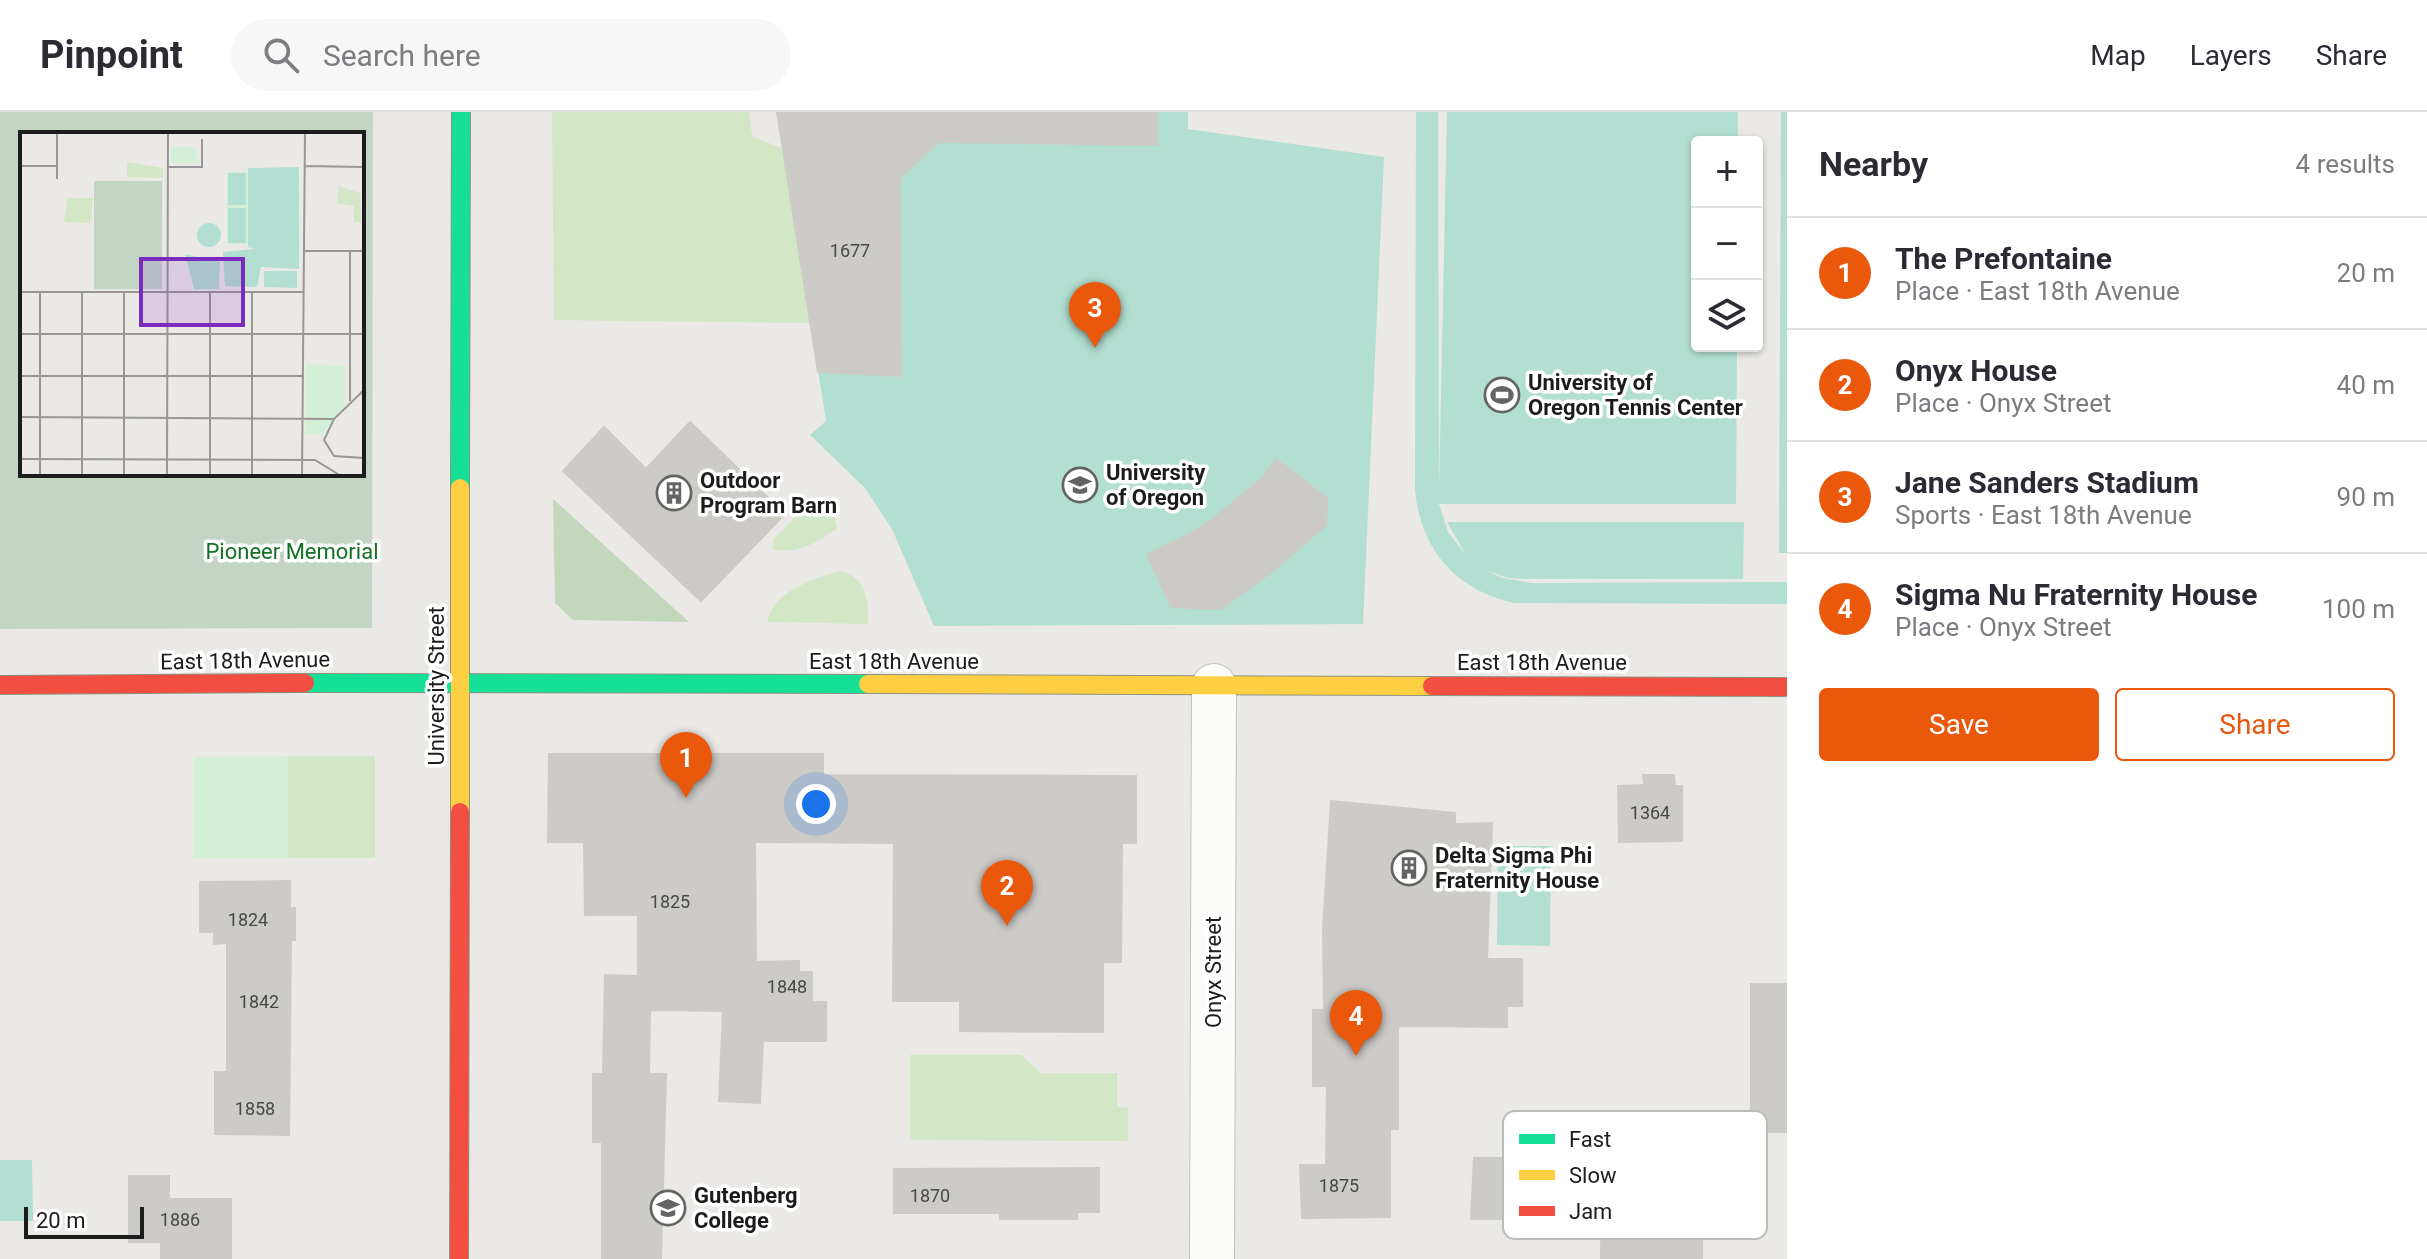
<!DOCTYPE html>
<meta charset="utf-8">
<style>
:root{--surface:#fff;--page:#f7f7f7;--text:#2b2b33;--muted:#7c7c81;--line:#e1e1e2;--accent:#ea580c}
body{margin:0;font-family:Roboto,sans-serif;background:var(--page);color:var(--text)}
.controls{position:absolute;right:24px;top:24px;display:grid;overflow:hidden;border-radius:8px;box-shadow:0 2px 6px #0004}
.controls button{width:72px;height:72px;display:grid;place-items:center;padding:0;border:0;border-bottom:2px solid var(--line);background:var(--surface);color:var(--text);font:40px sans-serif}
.scale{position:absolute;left:24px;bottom:20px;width:120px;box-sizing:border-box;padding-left:8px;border:4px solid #1c1c1c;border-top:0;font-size:22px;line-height:28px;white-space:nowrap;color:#1c1c1c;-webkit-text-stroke:6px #fff;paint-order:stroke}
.you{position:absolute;left:816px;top:692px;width:28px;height:28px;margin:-20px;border:6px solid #fff;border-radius:50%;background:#1a73e8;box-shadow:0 0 0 12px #1a73e833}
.badge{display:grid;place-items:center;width:52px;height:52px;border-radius:50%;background:var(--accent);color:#fff;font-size:26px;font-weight:700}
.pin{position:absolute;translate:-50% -66px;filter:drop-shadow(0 2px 4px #0008)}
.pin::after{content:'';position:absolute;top:42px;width:28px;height:24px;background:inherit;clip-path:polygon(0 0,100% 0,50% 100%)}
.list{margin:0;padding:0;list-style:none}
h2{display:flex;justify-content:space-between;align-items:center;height:104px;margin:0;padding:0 32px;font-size:34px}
h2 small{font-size:26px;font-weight:400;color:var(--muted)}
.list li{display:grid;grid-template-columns:52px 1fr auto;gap:24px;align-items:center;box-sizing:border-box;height:112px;padding:0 32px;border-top:2px solid var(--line)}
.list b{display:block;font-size:30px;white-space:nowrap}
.list p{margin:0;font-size:26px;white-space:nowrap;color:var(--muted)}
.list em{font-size:26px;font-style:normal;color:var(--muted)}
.actions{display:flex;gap:16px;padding:24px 32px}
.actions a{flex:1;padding:18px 0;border:2px solid var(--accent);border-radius:8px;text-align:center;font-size:28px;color:var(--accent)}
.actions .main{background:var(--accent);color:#fff}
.icon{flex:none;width:44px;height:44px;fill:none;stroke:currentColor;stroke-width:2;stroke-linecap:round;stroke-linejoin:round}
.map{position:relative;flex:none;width:1787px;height:1147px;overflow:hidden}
header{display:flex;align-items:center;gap:48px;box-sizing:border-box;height:112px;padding:0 40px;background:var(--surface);border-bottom:2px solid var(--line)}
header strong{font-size:38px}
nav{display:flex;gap:44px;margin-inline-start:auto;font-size:28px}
.search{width:560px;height:72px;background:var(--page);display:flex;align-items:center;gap:20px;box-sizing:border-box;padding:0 28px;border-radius:44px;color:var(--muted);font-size:30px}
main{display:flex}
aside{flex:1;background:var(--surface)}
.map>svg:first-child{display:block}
.grass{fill:#d3e6c5}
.forest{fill:#c3d7bc}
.cemetery{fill:#c4d5c6;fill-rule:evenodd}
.park{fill:#d3f0d7}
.pitch{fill:#b2dfd1}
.building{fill:#cdcbc8;stroke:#cdcbc6;stroke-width:2}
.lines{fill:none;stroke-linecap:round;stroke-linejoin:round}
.street-casing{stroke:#c1c1bf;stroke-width:46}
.fast-casing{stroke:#8f927f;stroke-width:20}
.slow-casing{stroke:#8f927f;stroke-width:20}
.jam-casing{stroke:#8f927f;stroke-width:20}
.street{stroke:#fcfcfb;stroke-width:44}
.fast{stroke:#16e098;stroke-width:18}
.slow{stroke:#ffcf43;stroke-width:18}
.jam{stroke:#f24e42;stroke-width:18}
.labels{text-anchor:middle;stroke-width:7;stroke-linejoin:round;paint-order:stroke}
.number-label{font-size:18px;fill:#484847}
.poi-label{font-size:22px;font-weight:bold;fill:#1c1c1c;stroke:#fff;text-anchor:start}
.park-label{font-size:22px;fill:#137125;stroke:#fff}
.street-label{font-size:22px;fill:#1c1c1c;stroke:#fff}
.inset-road{fill:none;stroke:#989795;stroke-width:2}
.view{fill:#7b2cbf;fill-opacity:0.15;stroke:#7b2cbf;stroke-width:4}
.inset-edge{fill:none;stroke:#1c1c1c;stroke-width:4}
.key{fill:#fff;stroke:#bbb;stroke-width:2}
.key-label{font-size:22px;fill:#1c1c1c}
</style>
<header>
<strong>Pinpoint</strong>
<div class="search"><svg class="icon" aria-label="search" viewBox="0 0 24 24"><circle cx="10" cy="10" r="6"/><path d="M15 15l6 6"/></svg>Search here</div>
<nav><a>Map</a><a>Layers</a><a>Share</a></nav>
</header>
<main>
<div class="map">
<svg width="1787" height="1147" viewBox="0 0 1787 1147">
<rect width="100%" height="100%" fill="#eae9e5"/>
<!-- grass -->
<g class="grass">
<polygon points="552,0 749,0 752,24 783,37 810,211 554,208"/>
<path d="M814 386C829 392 834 401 837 416 817 431 798 442 773 438V428Z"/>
<path d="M841 459C867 467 868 487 868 512L767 510C773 480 813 466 841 459Z"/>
<rect x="288" y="644" width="87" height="102"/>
<polygon points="910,943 1021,943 1041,961 1117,961 1117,995 1128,996 1128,1029 910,1028"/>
</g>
<!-- forest -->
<polygon class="forest" points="553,387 689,510 573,508 555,491"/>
<!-- cemetery -->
<path class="cemetery" d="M0 0H373L372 516 0 517ZM22 22H362V362H22Z"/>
<!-- park -->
<polygon class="park" points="288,644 288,746 194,746 194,645"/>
<!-- pitch -->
<g class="pitch">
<polygon points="777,0 1188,0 1188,17 1384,45 1363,512 934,514 892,417 865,376 810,323 826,309"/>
<path d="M1416 0H1438L1439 378 1447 0H1738V30H1697V234H1737L1736 392H1439L1448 420 1466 443 1447 410H1744L1743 467H1528L1508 466 1485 458 1503 466 1532 471 1787 470V492L1514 491C1456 478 1420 437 1415 378Z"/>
<polygon points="1781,0 1787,0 1787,441 1779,441"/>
<polygon points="1498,734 1551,734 1550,834 1497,833"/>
<polygon points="0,1048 32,1048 33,1109 0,1109"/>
</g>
<!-- building -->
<g class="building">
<polygon points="777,0 1157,0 1157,33 938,30 900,66 901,264 818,260"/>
<polygon points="690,310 785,402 701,489 563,359 604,315 646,357"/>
<polygon points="1276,347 1327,386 1326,413 1273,459 1221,497 1171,495 1147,442 1186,424 1213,407 1261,367"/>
<polygon points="549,642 823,642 823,663 1136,664 1136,731 1122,731 1121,850 1103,850 1103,920 960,919 960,889 893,889 894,731 755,730 756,850 799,849 799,860 812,860 812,890 826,890 826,929 763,929 760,991 719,989 723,899 650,898 649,962 666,962 661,1147 602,1147 602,1030 593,1030 593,962 603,962 605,863 638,864 638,803 585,803 584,730 548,730"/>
<polygon points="1643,663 1674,663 1675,674 1682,674 1682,729 1619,730 1618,674 1644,673"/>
<polygon points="1331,689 1455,701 1455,712 1492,711 1487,847 1522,847 1522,894 1507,894 1507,915 1398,914 1398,1017 1390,1017 1390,1105 1302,1106 1300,1053 1326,1053 1327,974 1313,974 1313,898 1324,898 1323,816"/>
<polygon points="290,769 290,796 295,796 295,828 291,828 289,1023 215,1022 215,960 227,960 227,831 214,832 214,820 200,820 200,770"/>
<rect x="1751" y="872" width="36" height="148"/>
<polygon points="1474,1046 1526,1046 1525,1107 1471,1107"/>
<polygon points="1099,1056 1099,1100 1077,1100 1077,1107 1000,1107 1000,1101 894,1101 894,1057"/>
<polygon points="1602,1057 1703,1058 1702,1147 1601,1147"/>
<polygon points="129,1064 169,1064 169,1087 231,1087 231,1147 161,1147 161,1130 129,1130"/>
</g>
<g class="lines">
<!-- street casing -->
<g class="street-casing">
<polyline id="street" points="1212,1147 1214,574"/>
</g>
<!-- fast casing -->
<g class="fast-casing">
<g id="fast">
<polyline points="460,376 461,0"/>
<polyline points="305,571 868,572"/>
</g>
</g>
<!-- slow casing -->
<g class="slow-casing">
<g id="slow">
<polyline points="868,572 1432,574"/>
<polyline points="460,700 460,376"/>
</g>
</g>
<!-- jam casing -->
<g class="jam-casing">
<g id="jam">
<polyline points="0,573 305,571"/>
<polyline points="1432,574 1787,575"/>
<polyline points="459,1147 460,700"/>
</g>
</g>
<!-- street -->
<use href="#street" class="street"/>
<!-- fast -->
<use href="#fast" class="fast"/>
<!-- slow -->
<use href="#slow" class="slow"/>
<!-- jam -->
<use href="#jam" class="jam"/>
</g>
<!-- icons -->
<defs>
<g id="stadium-ring" transform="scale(1.8)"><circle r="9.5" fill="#fff" stroke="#646462" stroke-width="1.5"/><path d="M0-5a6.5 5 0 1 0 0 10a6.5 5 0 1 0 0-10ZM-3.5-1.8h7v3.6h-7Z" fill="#646462"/></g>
<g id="university-ring" transform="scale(1.8)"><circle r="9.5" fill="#fff" stroke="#646462" stroke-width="1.5"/><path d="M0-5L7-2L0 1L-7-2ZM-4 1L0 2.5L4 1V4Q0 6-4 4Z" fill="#646462"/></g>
<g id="building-ring" transform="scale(1.8)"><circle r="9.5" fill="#fff" stroke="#646462" stroke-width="1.5"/><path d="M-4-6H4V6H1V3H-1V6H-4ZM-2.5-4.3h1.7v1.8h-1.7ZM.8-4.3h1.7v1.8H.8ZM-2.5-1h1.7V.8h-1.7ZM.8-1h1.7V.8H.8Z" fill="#646462"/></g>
</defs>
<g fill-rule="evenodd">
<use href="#stadium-ring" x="1502" y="283"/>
<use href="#university-ring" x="1080" y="373"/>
<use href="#building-ring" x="674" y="381"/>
<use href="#building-ring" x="1409" y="756"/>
<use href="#university-ring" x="668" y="1096"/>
</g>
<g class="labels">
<!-- number labels -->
<g class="number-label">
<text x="850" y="145">1677</text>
<text x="1650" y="707">1364</text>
<text x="670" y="796">1825</text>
<text x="248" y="814">1824</text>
<text x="787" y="881">1848</text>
<text x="259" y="896">1842</text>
<text x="255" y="1003">1858</text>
<text x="1339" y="1080">1875</text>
<text x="930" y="1090">1870</text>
<text x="180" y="1114">1886</text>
</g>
<!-- poi labels -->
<g class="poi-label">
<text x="1528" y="278">University of<tspan x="1528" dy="25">Oregon Tennis Center</tspan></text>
<text x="1106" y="368">University<tspan x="1106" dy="25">of Oregon</tspan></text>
<text x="700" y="376">Outdoor<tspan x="700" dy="25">Program Barn</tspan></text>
<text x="1435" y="751">Delta Sigma Phi<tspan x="1435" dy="25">Fraternity House</tspan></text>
<text x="694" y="1091">Gutenberg<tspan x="694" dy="25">College</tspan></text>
</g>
<!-- park labels -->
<g class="park-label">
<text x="292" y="447">Pioneer Memorial</text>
</g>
<!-- street labels -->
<g class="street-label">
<text transform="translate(245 548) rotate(-1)" y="8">East 18th Avenue</text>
<text x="894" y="557">East 18th Avenue</text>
<text x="1542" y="558">East 18th Avenue</text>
<text transform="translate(436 574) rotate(-90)" y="8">University Street</text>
<text transform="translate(1213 860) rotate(-90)" y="8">Onyx Street</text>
</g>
</g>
<!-- overview -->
<g transform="translate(20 20)">
<rect width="344" height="344" fill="#eae9e5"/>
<path d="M107 30 143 36V46L107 45ZM319 54 340 61 341 90H334V74L317 71ZM48 66H73L70 91 44 90Z" fill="#d3e6c5"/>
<path d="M74 49H142V157H74Z" fill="#c4d5c6"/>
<path d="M151 15H174L179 31H151ZM207 40H228V112H207ZM286 231 325 234V271L303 302H285Z" fill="#d3f0d7"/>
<path d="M279 35V137L241 135 237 155 205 154 203 120 234 117 228 115V36ZM208 41H226V73H208ZM208 76H226V111H208ZM177 103a12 12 0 1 1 24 0a12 12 0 1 1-24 0ZM165 122 200 130 199 157H174ZM244 139H277V156L244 155Z" fill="#b2dfd1"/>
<path class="inset-road" d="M37 0V47M0 34H37M284 34 344 35M148 35H182V7M284 119H344M330 119V269M0 160H284M232 160V344M0 202H344M0 244H284M344 258 314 287 304 308 314 324 344 326M0 285 314 287M0 327 295 328 321 344M20 344V160M62 344V160M104 344V160M147 344 148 0M190 344V160M282 344 285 0"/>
<path class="view" d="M121 127H223V193H121Z"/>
<rect width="344" height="344" class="inset-edge"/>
</g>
<!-- legend -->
<rect x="1503" y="999" width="264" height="128" rx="12" class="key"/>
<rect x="1519" y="1022" width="36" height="10" fill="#16e098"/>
<rect x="1519" y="1058" width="36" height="10" fill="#ffcf43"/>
<rect x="1519" y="1094" width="36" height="10" fill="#f24e42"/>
<g class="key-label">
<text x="1569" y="1035">Fast</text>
<text x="1569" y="1071">Slow</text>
<text x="1569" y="1107">Jam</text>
</g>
</svg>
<div class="controls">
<button>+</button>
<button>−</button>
<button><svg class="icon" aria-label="layers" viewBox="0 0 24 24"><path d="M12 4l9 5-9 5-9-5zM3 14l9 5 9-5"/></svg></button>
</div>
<div class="scale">20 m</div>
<div class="you"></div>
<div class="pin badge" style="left:686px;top:686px">1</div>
<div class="pin badge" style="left:1007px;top:814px">2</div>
<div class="pin badge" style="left:1095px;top:236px">3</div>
<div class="pin badge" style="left:1356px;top:944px">4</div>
</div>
<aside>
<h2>Nearby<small>4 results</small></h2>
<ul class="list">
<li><span class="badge">1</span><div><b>The Prefontaine</b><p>Place · East 18th Avenue</p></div><em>20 m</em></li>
<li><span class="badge">2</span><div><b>Onyx House</b><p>Place · Onyx Street</p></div><em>40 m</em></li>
<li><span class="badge">3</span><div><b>Jane Sanders Stadium</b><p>Sports · East 18th Avenue</p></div><em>90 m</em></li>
<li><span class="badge">4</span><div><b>Sigma Nu Fraternity House</b><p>Place · Onyx Street</p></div><em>100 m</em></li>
</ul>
<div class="actions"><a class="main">Save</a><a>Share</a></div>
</aside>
</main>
